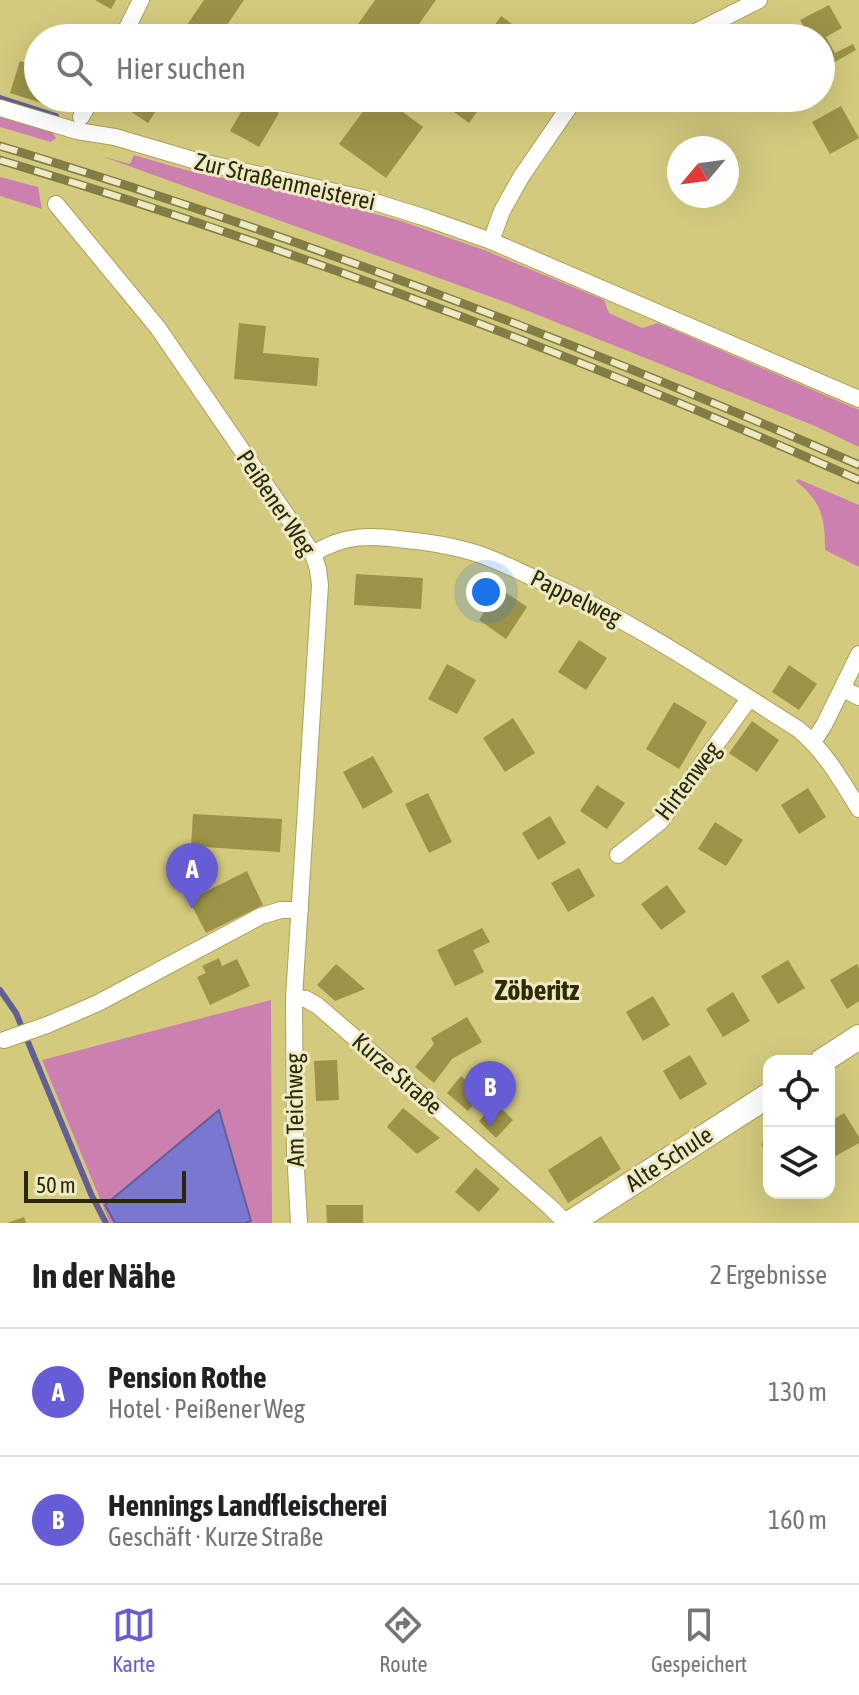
<!DOCTYPE html>
<html lang="de">
<meta charset="utf-8">
<style>
:root{--surface:#fff;--page:#f2f2f2;--text:#202124;--muted:#757577;--line:#e0e0e0;--accent:#665cd5}
body{margin:0;font-family:"Asap Condensed",sans-serif;background:var(--page);color:var(--text)}
.controls{position:absolute;right:24px;bottom:24px;display:grid;overflow:hidden;border-radius:16px;box-shadow:0 8px 32px #0002}
.controls button{width:72px;height:72px;display:grid;place-items:center;padding:0;border:0;border-bottom:2px solid var(--line);background:var(--surface);color:var(--text);font:40px sans-serif}
.compass{position:absolute;left:667px;top:136px;width:72px;height:72px;border-radius:50%;background:var(--surface);box-shadow:0 8px 32px #0002;rotate:241deg}
.scale{position:absolute;left:24px;bottom:20px;width:162px;box-sizing:border-box;padding-left:8px;border:4px solid #2b2807;border-top:0;font-size:22px;line-height:28px;white-space:nowrap;color:#2b2807;-webkit-text-stroke:6px #eeeac5;paint-order:stroke}
.you{position:absolute;left:486px;top:592px;width:28px;height:28px;margin:-20px;border:6px solid #fff;border-radius:50%;background:#1a73e8;box-shadow:0 0 0 12px #1a73e833}
.badge{display:grid;place-items:center;width:52px;height:52px;border-radius:50%;background:var(--accent);color:#fff;font-size:26px;font-weight:700}
.pin{position:absolute;translate:-50% -66px;filter:drop-shadow(0 2px 4px #0008)}
.pin::after{content:'';position:absolute;top:42px;width:28px;height:24px;background:inherit;clip-path:polygon(0 0,100% 0,50% 100%)}
.list{margin:0;padding:0;list-style:none}
h2{display:flex;justify-content:space-between;align-items:center;height:104px;margin:0;padding:0 32px;font-size:34px}
h2 small{font-size:26px;font-weight:400;color:var(--muted)}
.list li{display:grid;grid-template-columns:52px 1fr auto;gap:24px;align-items:center;box-sizing:border-box;height:128px;padding:0 32px;border-top:2px solid var(--line)}
.list b{display:block;font-size:30px;white-space:nowrap}
.list p{margin:0;font-size:26px;white-space:nowrap;color:var(--muted)}
.list em{font-size:26px;font-style:normal;color:var(--muted)}
.icon{flex:none;width:44px;height:44px;fill:none;stroke:currentColor;stroke-width:2;stroke-linecap:round;stroke-linejoin:round}
.map{position:relative;flex:none;width:859px;height:1223px;overflow:hidden}
.search{position:absolute;background:var(--surface);box-shadow:0 8px 32px #0002;left:24px;right:24px;top:24px;height:88px;display:flex;align-items:center;gap:20px;box-sizing:border-box;padding:0 28px;border-radius:44px;color:var(--muted);font-size:30px}
.sheet{height:360px;background:var(--surface)}
nav{display:flex;justify-content:space-around;align-items:center;box-sizing:border-box;height:112px;border-top:2px solid var(--line);background:var(--surface);font-size:22px;color:var(--muted)}
nav a{display:grid;justify-items:center;gap:4px}
nav .on{color:var(--accent)}
.map>svg:first-child{display:block}
.green{fill:#cc80af}
.water{fill:#7977d0;stroke:#625f94;stroke-width:2}
.lines{fill:none;stroke-linecap:round;stroke-linejoin:round}
.stream{stroke:#625f94;stroke-width:6}
.building{fill:#9c9348}
.street-casing{stroke:#aba257;stroke-width:18}
.secondary-casing{stroke:#aba257;stroke-width:26}
.street{stroke:#fff;stroke-width:16}
.secondary{stroke:#fff;stroke-width:24}
.rail-casing{stroke:#827c45;stroke-width:9}
.rail{stroke:#eeeac5;stroke-width:6;stroke-dasharray:18;stroke-linecap:butt}
.labels{text-anchor:middle;stroke-width:6;stroke-linejoin:round;paint-order:stroke}
.street-label{font-size:24px;fill:#2b2807;stroke:#eeeac5}
.quarter-label{font-size:28px;font-weight:bold;fill:#302b02;stroke:#eeeac5}
</style>
<div class="map">
<svg width="859" height="1223" viewBox="0 0 859 1223">
<rect width="100%" height="100%" fill="#d3ca7e"/>
<!-- green -->
<g class="green">
<polygon points="0,115 51,131 56,138 51,142 0,127"/>
<polygon points="134,155 186,170 312,197 401,221 484,250 604,300 609,313 642,328 658,323 859,410 859,447 815,426 508,303 101,156 130,164"/>
<polygon points="0,177 38,187 42,209 0,196"/>
<path d="M798 479 859 505V567L825 550C825 518 822 502 796 481Z"/>
<polygon points="271,1000 272,1223 110,1223 42,1060"/>
</g>
<!-- water -->
<polygon class="water" points="219,1110 251,1221 245,1223 115,1223 105,1205"/>
<g class="lines">
<!-- stream -->
<g class="stream">
<polyline points="0,98 56,116"/>
<polyline points="0,990 16,1013 91,1194 106,1223"/>
</g>
</g>
<!-- building -->
<g class="building">
<polygon points="95,0 116,0 111,9"/>
<polygon points="204,0 244,0 218,38 178,38"/>
<polygon points="375,0 436,0 409,38 351,38 349,37"/>
<polygon points="829,5 842,28 826,37 835,53 853,44 856,50 826,67 821,59 821,38 810,38 800,20"/>
<polygon points="501,16 531,38 486,38"/>
<polygon points="20,61 38,66 38,98 71,98 67,111 10,93"/>
<polygon points="122,98 160,98 163,100 148,123 118,103"/>
<polygon points="249,98 254,98 279,113 259,147 230,131"/>
<polygon points="373,98 384,98 423,127 386,178 339,144"/>
<polygon points="443,98 487,98 469,123 440,102"/>
<polygon points="841,106 859,138 830,154 812,122"/>
<polygon points="239,323 266,326 263,353 319,358 317,386 234,379"/>
<polygon points="356,574 423,578 421,609 354,605"/>
<polygon points="499,588 527,607 506,639 479,620"/>
<polygon points="579,640 607,658 586,690 558,672"/>
<polygon points="447,664 476,680 457,714 428,699"/>
<polygon points="789,665 817,684 799,710 772,692"/>
<polygon points="674,702 707,722 679,769 646,749"/>
<polygon points="513,718 535,753 505,772 483,738"/>
<polygon points="752,721 779,740 757,772 729,753"/>
<polygon points="373,756 393,792 363,809 343,772"/>
<polygon points="597,785 625,803 607,829 580,811"/>
<polygon points="808,788 826,817 799,834 781,805"/>
<polygon points="428,793 452,842 429,853 405,804"/>
<polygon points="193,814 282,819 280,852 191,846"/>
<polygon points="550,816 566,843 538,860 522,833"/>
<polygon points="715,822 743,840 726,866 698,849"/>
<polygon points="579,868 595,896 568,912 551,883"/>
<polygon points="247,871 263,905 206,933 189,900"/>
<polygon points="667,885 686,912 661,930 641,904"/>
<polygon points="482,928 490,942 473,950 484,972 455,986 437,950"/>
<polygon points="219,958 222,966 237,959 250,986 210,1005 197,977 206,973 202,966"/>
<polygon points="788,960 805,988 778,1004 761,976"/>
<polygon points="336,964 365,989 335,1001 317,985"/>
<polygon points="857,964 859,968 859,1001 847,1009 830,980"/>
<polygon points="733,992 750,1021 723,1037 706,1009"/>
<polygon points="653,996 670,1025 643,1041 626,1012"/>
<polygon points="467,1017 482,1042 452,1059 434,1083 415,1067 434,1044 431,1038"/>
<polygon points="690,1055 707,1084 680,1100 663,1071"/>
<polygon points="337,1060 339,1100 316,1101 314,1061"/>
<polygon points="461,1076 482,1094 468,1111 447,1093"/>
<polygon points="496,1103 513,1120 496,1138 479,1121"/>
<polygon points="403,1108 440,1138 417,1154 387,1127"/>
<polygon points="844,1113 859,1137 859,1143 834,1157 829,1148 829,1122"/>
<polygon points="601,1136 621,1169 568,1203 548,1170"/>
<polygon points="769,1139 769,1157 761,1144"/>
<polygon points="476,1168 500,1189 479,1212 455,1192"/>
<polygon points="326,1205 363,1205 363,1223 327,1223"/>
<polygon points="24,1217 26,1223 7,1223"/>
</g>
<g class="lines">
<!-- street casing -->
<g class="street-casing">
<g id="street">
<polyline points="122,38 141,0"/>
<polyline points="684,38 759,0"/>
<polyline points="0,108 77,131 115,137 193,160 362,198 426,218 491,241 859,399"/>
<polyline points="81,117 92,98"/>
<polyline points="56,204 158,328 313,554 318,569 320,585 294,998 295,1151 299,1223"/>
<polyline points="491,241 502,211 521,177 569,107 578,98"/>
<path d="M313 554C344 534 371 535 406 540 429 542 451 546 472 552 493 558 514 569 534 578 628 617 712 675 798 729 825 751 841 780 859 809"/>
<polyline points="843,689 859,697"/>
<polyline points="813,742 824,725 859,654"/>
<polyline points="618,855 660,822 749,699"/>
<polyline points="294,998 306,999 318,1006 549,1206 566,1223"/>
<polyline points="4,1040 47,1025 98,1003 261,916 281,910 300,910"/>
</g>
</g>
<!-- secondary casing -->
<g class="secondary-casing">
<g id="secondary">
<polyline points="822,1061 859,1037"/>
<polyline points="570,1223 769,1095"/>
</g>
</g>
<!-- street -->
<use href="#street" class="street"/>
<!-- secondary -->
<use href="#secondary" class="secondary"/>
<!-- rail casing -->
<g class="rail-casing">
<g id="rail">
<path d="M0 146C293 234 579 343 859 465"/>
<path d="M0 160C293 248 579 356 859 480"/>
</g>
</g>
<!-- rail -->
<use href="#rail" class="rail"/>
</g>
<g class="labels">
<!-- street labels -->
<g class="street-label">
<text transform="translate(285 182) rotate(13)" y="8">Zur Straßenmeisterei</text>
<text transform="translate(276 503) rotate(56)" y="8">Peißener Weg</text>
<text transform="translate(576 598) rotate(26)" y="8">Pappelweg</text>
<text transform="translate(688 781) rotate(-53)" y="8">Hirtenweg</text>
<text transform="translate(397 1074) rotate(41)" y="8">Kurze Straße</text>
<text transform="translate(295 1110) rotate(-91)" y="8">Am Teichweg</text>
<text transform="translate(669 1159) rotate(-33)" y="8">Alte Schule</text>
</g>
<!-- quarter labels -->
<g class="quarter-label">
<text x="537" y="1000">Zöberitz</text>
</g>
</g>
</svg>
<div class="controls">
<button><svg class="icon" aria-label="locate" viewBox="0 0 24 24"><circle cx="12" cy="12" r="6"/><path d="M12 2v4M12 18v4M2 12h4M18 12h4"/></svg></button>
<button><svg class="icon" aria-label="layers" viewBox="0 0 24 24"><path d="M12 4l9 5-9 5-9-5zM3 14l9 5 9-5"/></svg></button>
</div>
<svg class="compass" viewBox="-18 -18 36 36"><path d="M0-13l5 13h-10z" fill="#e53935"/><path d="M0 13l5-13h-10z" fill="#757577"/></svg>
<div class="scale">50 m</div>
<div class="you"></div>
<div class="pin badge" style="left:192px;top:909px">A</div>
<div class="pin badge" style="left:490px;top:1127px">B</div>
<div class="search"><svg class="icon" aria-label="search" viewBox="0 0 24 24"><circle cx="10" cy="10" r="6"/><path d="M15 15l6 6"/></svg>Hier suchen</div>
</div>
<section class="sheet">
<h2>In der Nähe<small>2 Ergebnisse</small></h2>
<ul class="list">
<li><span class="badge">A</span><div><b>Pension Rothe</b><p>Hotel · Peißener Weg</p></div><em>130 m</em></li>
<li><span class="badge">B</span><div><b>Hennings Landfleischerei</b><p>Geschäft · Kurze Straße</p></div><em>160 m</em></li>
</ul>
</section>
<nav>
<a class="on"><svg class="icon" aria-label="map" viewBox="0 0 24 24"><path d="M3 6l6-2 6 2 6-2v14l-6 2-6-2-6 2zM9 4v14M15 6v14"/></svg>Karte</a>
<a><svg class="icon" aria-label="directions" viewBox="0 0 24 24"><path d="M12 3l9 9-9 9-9-9zM9 14v-3h6M13 9l2 2-2 2"/></svg>Route</a>
<a><svg class="icon" aria-label="saved" viewBox="0 0 24 24"><path d="M7 4h10v16l-5-4-5 4z"/></svg>Gespeichert</a>
</nav>
